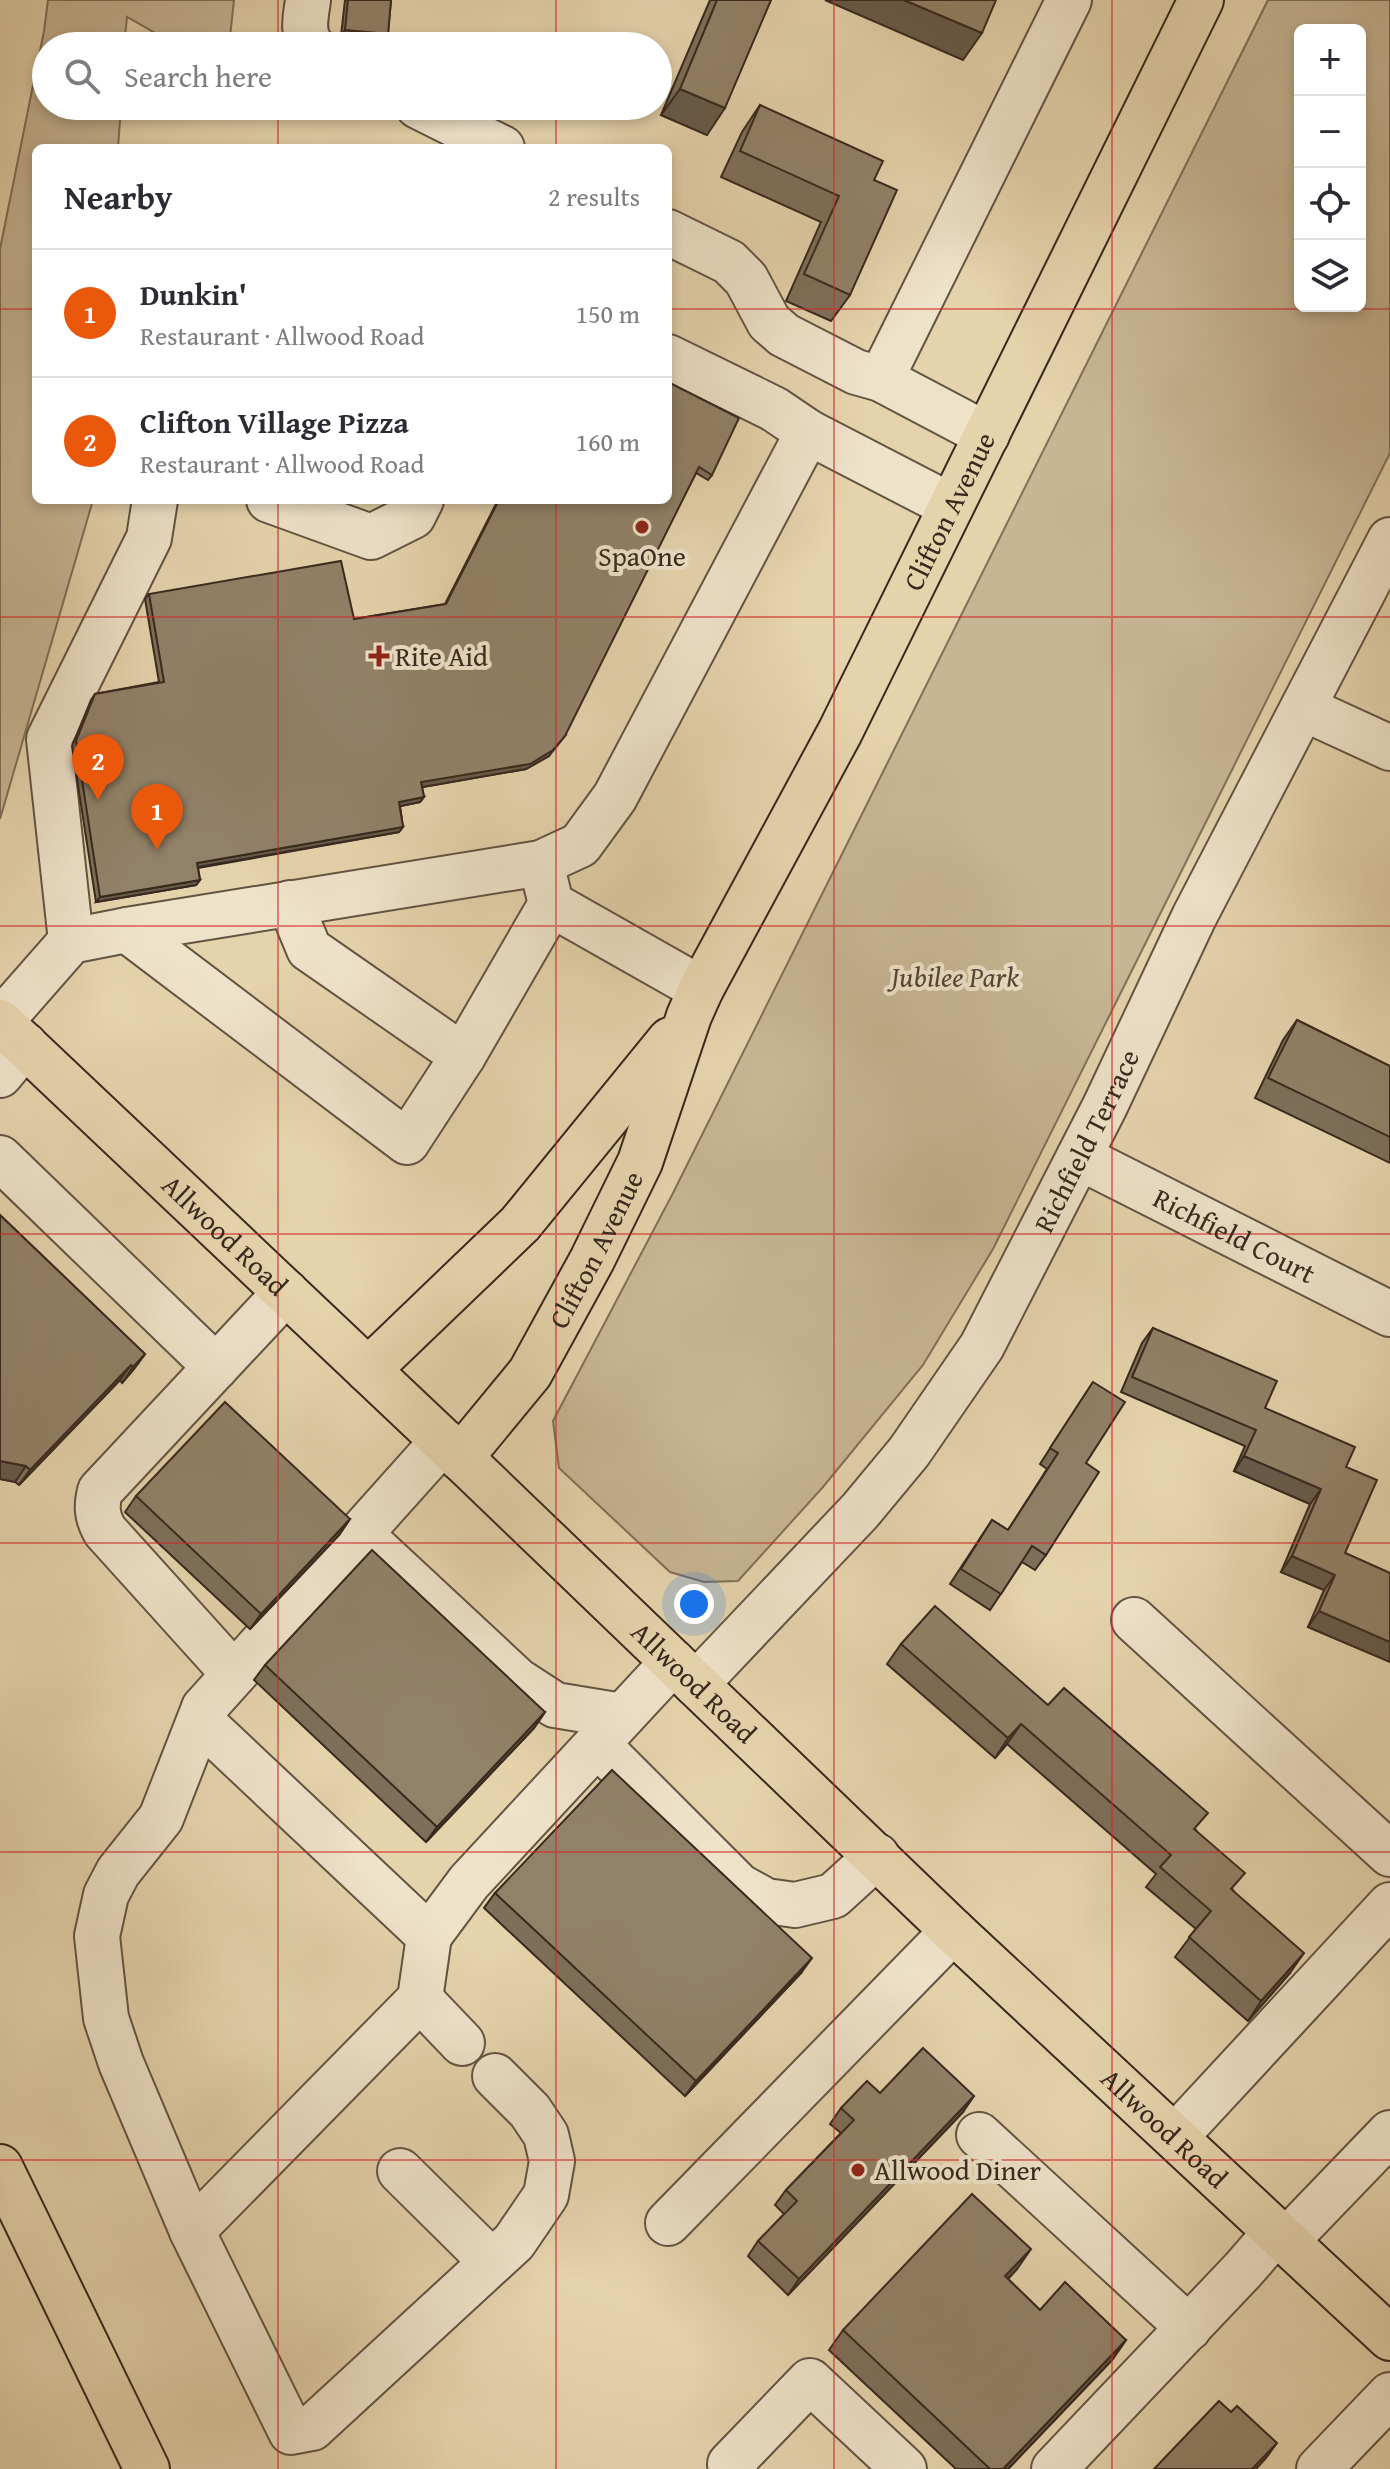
<!DOCTYPE html>
<meta charset="utf-8">
<style>
:root{--surface:#fff;--page:#f7f7f7;--text:#2b2b33;--muted:#7c7c81;--line:#e1e1e2;--accent:#ea580c}
body{margin:0;font-family:"Gentium Book Plus",serif;background:var(--page);color:var(--text)}
.controls{position:absolute;right:24px;top:24px;display:grid;overflow:hidden;border-radius:12px;box-shadow:0 4px 12px #0003}
.controls button{width:72px;height:72px;display:grid;place-items:center;padding:0;border:0;border-bottom:2px solid var(--line);background:var(--surface);color:var(--text);font:40px sans-serif}
.you{position:absolute;left:694px;top:1604px;width:28px;height:28px;margin:-20px;border:6px solid #fff;border-radius:50%;background:#1a73e8;box-shadow:0 0 0 12px #1a73e833}
.badge{display:grid;place-items:center;width:52px;height:52px;border-radius:50%;background:var(--accent);color:#fff;font-size:26px;font-weight:700}
.pin{position:absolute;translate:-50% -66px;filter:drop-shadow(0 2px 4px #0008)}
.pin::after{content:'';position:absolute;top:42px;width:28px;height:24px;background:inherit;clip-path:polygon(0 0,100% 0,50% 100%)}
.list{margin:0;padding:0;list-style:none}
h2{display:flex;justify-content:space-between;align-items:center;height:104px;margin:0;padding:0 32px;font-size:34px}
h2 small{font-size:26px;font-weight:400;color:var(--muted)}
.list li{display:grid;grid-template-columns:52px 1fr auto;gap:24px;align-items:center;box-sizing:border-box;height:128px;padding:0 32px;border-top:2px solid var(--line)}
.list b{display:block;font-size:30px;white-space:nowrap}
.list p{margin:0;font-size:26px;white-space:nowrap;color:var(--muted)}
.list em{font-size:26px;font-style:normal;color:var(--muted)}
.icon{flex:none;width:44px;height:44px;fill:none;stroke:currentColor;stroke-width:2;stroke-linecap:round;stroke-linejoin:round}
.map{position:relative;flex:none;width:1390px;height:2469px;overflow:hidden}
.search{position:absolute;background:var(--surface);box-shadow:0 4px 12px #0003;left:32px;top:32px;width:640px;height:88px;display:flex;align-items:center;gap:20px;box-sizing:border-box;padding:0 28px;border-radius:44px;color:var(--muted);font-size:30px}
.panel{position:absolute;background:var(--surface);box-shadow:0 4px 12px #0003;left:32px;top:144px;width:640px;height:360px;border-radius:12px}
.map>svg:first-child{display:block}
.green{fill:#c7b694;stroke:#7f7059;stroke-width:2;fill-rule:evenodd}
.lines{fill:none;stroke-linecap:round;stroke-linejoin:round}
.minor-casing{stroke:#625442;stroke-width:48}
.major-casing{stroke:#37291e;stroke-width:48}
.highway-casing{stroke:#37291e;stroke-width:48}
.minor{stroke:#eee2c9;stroke-width:44}
.major{stroke:#e5d3ac;stroke-width:44}
.highway{stroke:#e5d3ac;stroke-width:44}
.wall{fill:#7d6f59;stroke:#37291e;stroke-width:2}
.shaded-wall{fill:#665a49;stroke:#37291e;stroke-width:2}
.building{fill:#918168;stroke:#37291e;stroke-width:2}
.grid{fill:none;stroke:#d62828;stroke-width:2;stroke-opacity:0.55}
.poi-dot{fill:#8f2418;stroke:#eee2c9;stroke-width:3}
.labels{text-anchor:middle;stroke-width:8;stroke-linejoin:round;paint-order:stroke}
.street-label{font-size:28px;fill:#37291e;stroke:#eee2c9}
.poi-label{font-size:28px;fill:#37291e;stroke:#eee2c9;text-anchor:start}
.park-label{font-size:28px;font-style:italic;fill:#544536;stroke:#eee2c9}
</style>
<div class="map">
<svg width="1390" height="2469" viewBox="0 0 1390 2469">
<rect width="100%" height="100%" fill="#e5d3ac"/>
<filter id="stains"><feTurbulence type="fractalNoise" baseFrequency=".0025" numOctaves="4"/><feColorMatrix values="0 0 0 0 .2 0 0 0 0 .09 0 0 0 0 .02 0 0 0 .5 -.17"/></filter>
<radialGradient id="worn" r=".72"><stop offset=".6" stop-color="#630" stop-opacity="0"/><stop offset="1" stop-color="#630" stop-opacity=".3"/></radialGradient>
<!-- green -->
<g class="green">
<polygon points="48,0 234,0 229,46 178,46 127,17 124,46 46,46 46,106 121,106 118,148 36,148 36,500 93,500 0,819 0,249 44,31"/>
<path d="M1268 0H1390V453L993 1249 923 1365 823 1487 738 1581 704 1582 670 1572 559 1468 553 1421 672 1195ZM1360 30V306H1300V30Z"/>
</g>
<g class="lines">
<!-- minor casing -->
<g class="minor-casing">
<g id="minor">
<path d="M308 0C306 16 301 33 312 46"/>
<polyline points="418,106 502,148"/>
<polyline points="668,232 729,262 746,279 769,322 784,335 856,372 881,379 987,435"/>
<polyline points="668,357 774,409 808,432 951,506"/>
<polyline points="881,379 1069,0"/>
<polyline points="269,500 371,537 413,516 421,500"/>
<polyline points="1303,708 1390,748"/>
<polyline points="551,904 701,989"/>
<polyline points="127,930 407,1142 463,1056 309,949 290,903"/>
<polyline points="71,941 49,739 149,538 155,500"/>
<polyline points="0,1022 71,941 127,930 541,863 580,845 615,797 808,432"/>
<polyline points="463,1056 551,904 541,863"/>
<polyline points="0,1075 25,1045"/>
<path id="s1" d="M1079 1157 1390 1314"/>
<polyline points="0,1158 216,1367"/>
<polyline points="360,1534 518,1681 555,1705 622,1716"/>
<polyline points="1134,1620 1390,1854"/>
<path d="M234 1674 105 1531C97 1517 96 1507 100 1491L286 1292"/>
<path id="s2" d="M696 1684 860 1511 909 1452 982 1346 1105 1106 1194 917 1390 540"/>
<polyline points="204,1708 206,1726 429,1936 469,1882 673,1662"/>
<polyline points="597,1744 739,1886 766,1901 795,1905 833,1896 877,1856"/>
<polyline points="429,1936 420,1999 192,2231 121,2063 106,2018 97,1936 106,1895 118,1872 161,1818 204,1708 443,1441"/>
<polyline points="420,1999 462,2043"/>
<polyline points="979,2135 1189,2328"/>
<polyline points="1175,2137 1390,1905"/>
<polyline points="400,2171 492,2262"/>
<polyline points="668,2223 953,1931"/>
<polyline points="192,2231 291,2432 312,2428 514,2242 546,2195 552,2161 546,2135 530,2111 495,2076"/>
<polyline points="1286,2241 1390,2133"/>
<polyline points="735,2469 730,2464 810,2381 904,2469"/>
<polyline points="1054,2469 1243,2270 1276,2232"/>
<polyline points="1319,2469 1390,2395"/>
</g>
</g>
<!-- major casing -->
<g class="major-casing">
<g id="major">
<path id="s3" d="M0 1022 443 1441 953 1931 1390 2338"/>
<polyline points="368,1370 520,1224 670,1040"/>
<path id="s4" d="M460 1458 530 1373 592 1260 640 1162 689 1016 701 989 840 732 1201 0"/>
</g>
</g>
<!-- highway casing -->
<g class="highway-casing">
<polyline id="highway" points="0,2167 147,2469"/>
</g>
<!-- minor -->
<use href="#minor" class="minor"/>
<!-- major -->
<use href="#major" class="major"/>
<!-- highway -->
<use href="#highway" class="highway"/>
</g>
<!-- wall -->
<g class="wall">
<polygon points="345,0 391,0 388,34 384,39 341,36"/>
<polygon points="710,0 771,0 707,135 661,115"/>
<polygon points="760,105 874,180 850,295 831,321 786,301 821,222 721,177 742,132"/>
<polygon points="668,382 712,475 708,480 696,473 549,756 526,769 422,787 424,797 420,802 400,806 403,827 399,832 198,868 200,880 196,885 96,902 72,746 91,700 95,694 159,682 145,599 149,594 354,619 445,604 498,500 668,500"/>
<polygon points="1297,1020 1390,1066 1390,1163 1255,1098 1283,1040"/>
<polygon points="0,1215 145,1354 134,1369 122,1383 120,1380 19,1485 15,1482 0,1479"/>
<polygon points="1153,1328 1346,1467 1345,1553 1390,1573 1390,1662 1308,1627 1324,1590 1281,1572 1310,1504 1234,1471 1245,1446 1121,1392 1142,1343"/>
<polygon points="1093,1382 1086,1463 1046,1555 1035,1570 1022,1562 990,1610 950,1584 992,1520 1008,1530 1047,1469 1040,1464"/>
<polygon points="136,1496 350,1519 339,1535 250,1629 125,1512"/>
<polygon points="901,1644 1048,1705 1196,1830 1233,1890 1290,1973 1248,2021 1175,1957 1196,1929 1146,1887 1156,1874 1007,1744 995,1758 887,1664"/>
<polygon points="265,1665 545,1712 534,1728 426,1842 254,1680"/>
<polygon points="495,1893 801,1973 685,2096 484,1908"/>
<polygon points="880,2093 963,2112 788,2295 748,2256 758,2241 784,2214 775,2205 786,2190 841,2133 830,2124 841,2108"/>
<polygon points="1017,2269 1008,2279 1040,2310 1126,2340 1112,2360 1008,2469 956,2469 829,2350 843,2330"/>
</g>
<!-- shaded-wall -->
<g class="shaded-wall">
<polygon points="825,0 904,0 982,33 963,60"/>
<polygon points="345,30 388,34 384,39 341,36"/>
<polygon points="680,89 725,108 707,135 661,115"/>
<polygon points="565,736 549,756 526,769 417,788 421,782"/>
<polygon points="424,797 420,802 396,807 399,802"/>
<polygon points="403,827 399,832 193,868 197,863"/>
<polygon points="200,880 196,885 96,902 100,897"/>
<polygon points="145,1354 134,1369 122,1383 133,1367"/>
<polygon points="131,1365 120,1380 19,1485 30,1470"/>
<polygon points="1244,1456 1321,1489 1310,1504 1234,1471"/>
<polygon points="0,1461 26,1466 15,1482 0,1479"/>
<polygon points="350,1519 339,1535 250,1629 261,1614"/>
<polygon points="1292,1556 1335,1575 1324,1590 1281,1572"/>
<polygon points="1319,1611 1390,1642 1390,1662 1308,1627"/>
<polygon points="545,1712 534,1728 426,1842 437,1827"/>
<polygon points="1021,1724 1007,1744 995,1758 1008,1738"/>
<polygon points="1304,1953 1290,1973 1248,2021 1261,2001"/>
<polygon points="812,1958 801,1973 685,2096 696,2081"/>
<polygon points="974,2096 963,2112 788,2295 799,2279"/>
<polygon points="1031,2249 1017,2269 991,2296 1005,2276"/>
<polygon points="1126,2340 1112,2360 1008,2469 1003,2469"/>
<polygon points="1277,2443 1266,2458 1256,2469 1252,2469"/>
</g>
<!-- building -->
<g class="building">
<polygon points="348,0 391,0 388,34 345,30"/>
<polygon points="717,0 771,0 725,108 680,89"/>
<polygon points="904,0 996,0 982,33"/>
<polygon points="760,105 883,161 874,180 897,190 850,295 804,274 839,196 740,151"/>
<polygon points="668,382 739,418 712,475 699,467 565,736 553,750 530,764 421,782 424,797 399,802 403,827 197,863 200,880 100,897 76,741 95,694 164,682 149,594 341,561 354,619 446,604 499,500 668,500"/>
<polygon points="1297,1020 1390,1066 1390,1137 1268,1078"/>
<polygon points="0,1215 145,1354 133,1367 131,1365 30,1470 26,1466 0,1461"/>
<polygon points="1153,1328 1277,1381 1265,1408 1355,1447 1346,1467 1377,1480 1345,1553 1390,1573 1390,1642 1319,1611 1335,1575 1292,1556 1321,1489 1244,1456 1256,1430 1132,1377"/>
<polygon points="1093,1382 1125,1402 1086,1463 1099,1472 1046,1555 1032,1546 1001,1594 961,1569 992,1520 1008,1530 1058,1453 1050,1448"/>
<polygon points="225,1402 350,1519 261,1614 136,1496"/>
<polygon points="372,1550 545,1712 437,1827 265,1665"/>
<polygon points="935,1606 1048,1705 1064,1688 1208,1813 1194,1829 1245,1873 1231,1889 1304,1953 1261,2001 1189,1937 1211,1911 1160,1867 1171,1855 1021,1724 1008,1738 901,1644"/>
<polygon points="612,1770 812,1958 696,2081 495,1893"/>
<polygon points="923,2048 974,2096 799,2279 758,2241 797,2201 786,2190 854,2120 841,2108 867,2081 880,2093"/>
<polygon points="972,2194 1031,2249 1005,2276 1040,2310 1065,2282 1126,2340 1003,2469 990,2469 843,2330"/>
<polygon points="1219,2401 1231,2412 1237,2406 1277,2443 1252,2469 1154,2469"/>
</g>
<!-- grid -->
<path class="grid" d="M278 0V46M556 0V46M834 0V2469M1112 0V2469M278 106V148M556 106V148M0 309H36M668 309H1390M278 500V2469M556 500V2469M0 617H1390M0 926H1390M0 1234H1390M0 1543H1390M0 1852H1390M0 2160H1390"/>
<!-- markers -->
<g class="poi-dot">
<circle cx="642" cy="527" r="8"/>
<path d="M375 644h8v8h8v8h-8v8h-8v-8h-8v-8h8z"/>
<circle cx="858" cy="2170" r="8"/>
</g>
<g class="labels">
<!-- street labels -->
<g class="street-label">
<text dy="10" stroke="none"><textPath href="#s4" startOffset="1070">Clifton Avenue</textPath></text>
<text dy="10" stroke="none"><textPath href="#s2" startOffset="674">Richfield Terrace</textPath></text>
<text dy="10" stroke="none"><textPath href="#s3" startOffset="310">Allwood Road</textPath></text>
<text dy="10" stroke="none"><textPath href="#s1" startOffset="174">Richfield Court</textPath></text>
<text dy="10" stroke="none"><textPath href="#s4" startOffset="250">Clifton Avenue</textPath></text>
<text dy="10" stroke="none"><textPath href="#s3" startOffset="958">Allwood Road</textPath></text>
<text dy="10" stroke="none"><textPath href="#s3" startOffset="1606">Allwood Road</textPath></text>
</g>
<!-- poi labels -->
<g class="poi-label">
<text x="642" y="566" text-anchor="middle">SpaOne</text>
<text x="395" y="666">Rite Aid</text>
<text x="874" y="2180">Allwood Diner</text>
</g>
<!-- park labels -->
<g class="park-label">
<text x="955" y="987">Jubilee Park</text>
</g>
</g>
<rect width="100%" height="100%" filter="url(#stains)"/>
<rect width="100%" height="100%" fill="url(#worn)"/>
</svg>
<div class="controls">
<button>+</button>
<button>−</button>
<button><svg class="icon" aria-label="locate" viewBox="0 0 24 24"><circle cx="12" cy="12" r="6"/><path d="M12 2v4M12 18v4M2 12h4M18 12h4"/></svg></button>
<button><svg class="icon" aria-label="layers" viewBox="0 0 24 24"><path d="M12 4l9 5-9 5-9-5zM3 14l9 5 9-5"/></svg></button>
</div>
<div class="you"></div>
<div class="pin badge" style="left:157px;top:850px">1</div>
<div class="pin badge" style="left:98px;top:800px">2</div>
<div class="search"><svg class="icon" aria-label="search" viewBox="0 0 24 24"><circle cx="10" cy="10" r="6"/><path d="M15 15l6 6"/></svg>Search here</div>
<section class="panel">
<h2>Nearby<small>2 results</small></h2>
<ul class="list">
<li><span class="badge">1</span><div><b>Dunkin'</b><p>Restaurant · Allwood Road</p></div><em>150 m</em></li>
<li><span class="badge">2</span><div><b>Clifton Village Pizza</b><p>Restaurant · Allwood Road</p></div><em>160 m</em></li>
</ul>
</section>
</div>
